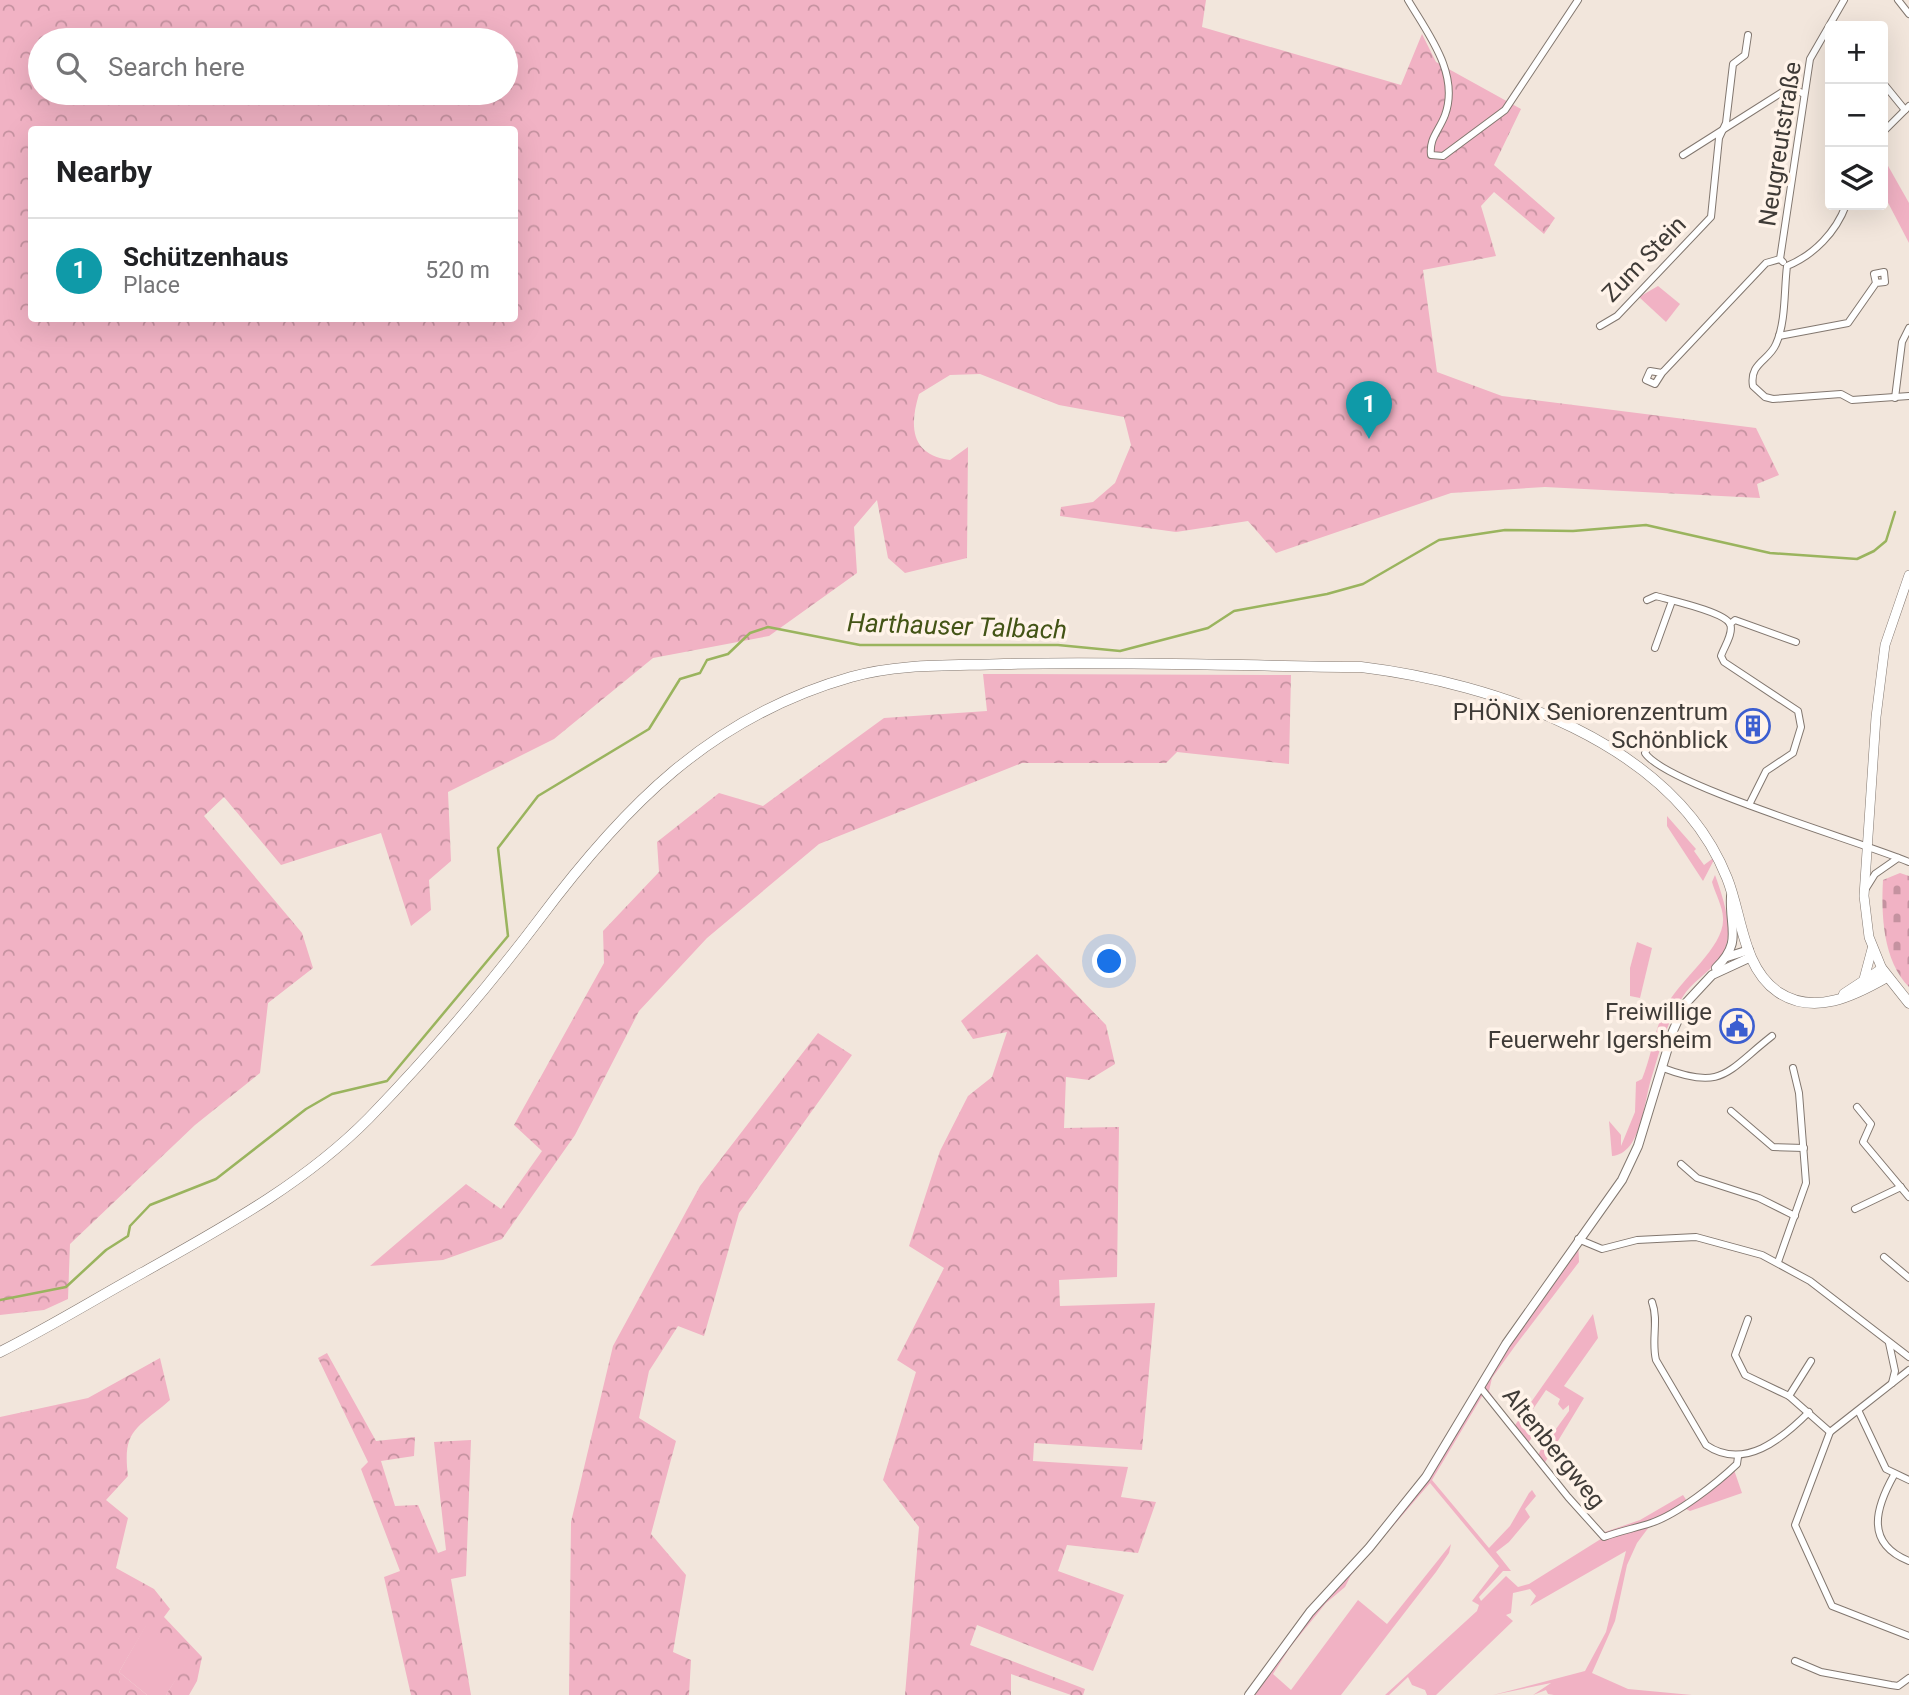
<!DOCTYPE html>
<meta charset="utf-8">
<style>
:root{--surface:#fff;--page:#f6f6f6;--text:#202124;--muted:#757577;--line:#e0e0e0;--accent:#0b8043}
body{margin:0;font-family:Roboto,sans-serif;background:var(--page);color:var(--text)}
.controls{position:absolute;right:21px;top:21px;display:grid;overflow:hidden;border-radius:7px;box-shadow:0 7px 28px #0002}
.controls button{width:63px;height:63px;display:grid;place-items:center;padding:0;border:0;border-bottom:2px solid var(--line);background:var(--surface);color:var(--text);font:35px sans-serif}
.you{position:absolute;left:1110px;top:962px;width:24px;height:24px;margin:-18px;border:5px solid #fff;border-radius:50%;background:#1a73e8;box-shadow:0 0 0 10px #1a73e833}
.badge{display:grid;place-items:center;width:46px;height:46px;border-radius:50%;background:var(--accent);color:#fff;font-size:23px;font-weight:700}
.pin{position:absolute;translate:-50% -58px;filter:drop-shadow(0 2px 4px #0008)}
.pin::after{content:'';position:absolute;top:37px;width:24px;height:21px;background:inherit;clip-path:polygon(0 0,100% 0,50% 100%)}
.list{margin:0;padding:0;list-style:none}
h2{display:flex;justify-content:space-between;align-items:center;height:91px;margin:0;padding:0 28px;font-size:30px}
h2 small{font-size:23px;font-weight:400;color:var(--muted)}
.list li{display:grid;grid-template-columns:46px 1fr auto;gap:21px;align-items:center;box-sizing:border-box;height:105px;padding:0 28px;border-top:2px solid var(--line)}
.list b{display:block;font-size:26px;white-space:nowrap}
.list p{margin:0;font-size:23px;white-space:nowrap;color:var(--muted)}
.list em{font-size:23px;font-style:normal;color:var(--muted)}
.icon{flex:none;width:38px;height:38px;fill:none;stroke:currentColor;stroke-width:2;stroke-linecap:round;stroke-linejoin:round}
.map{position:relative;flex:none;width:1909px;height:1695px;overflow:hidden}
.search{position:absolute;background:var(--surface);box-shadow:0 7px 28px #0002;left:28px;top:28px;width:490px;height:77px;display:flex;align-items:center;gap:18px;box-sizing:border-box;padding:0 24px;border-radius:38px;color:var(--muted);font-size:26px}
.panel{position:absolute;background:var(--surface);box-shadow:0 7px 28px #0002;left:28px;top:126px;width:490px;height:196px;border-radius:7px}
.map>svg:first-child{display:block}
.grass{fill:#f1b2c4;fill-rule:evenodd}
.forest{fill:url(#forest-crowns);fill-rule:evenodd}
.cemetery{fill:url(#cemetery-stones)}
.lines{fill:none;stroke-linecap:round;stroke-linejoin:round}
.stream{stroke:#9ab45e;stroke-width:2.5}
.minor-casing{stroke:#82776f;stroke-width:8}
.tertiary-casing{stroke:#82776f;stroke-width:10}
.secondary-casing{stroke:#82776f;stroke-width:10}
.primary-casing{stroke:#82776f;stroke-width:11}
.minor{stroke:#fff;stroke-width:6}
.tertiary{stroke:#fff;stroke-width:8}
.secondary{stroke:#fff;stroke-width:9}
.primary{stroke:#fff;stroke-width:10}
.labels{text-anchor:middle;stroke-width:7;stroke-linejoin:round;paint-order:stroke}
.street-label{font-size:24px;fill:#3f3b37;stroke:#fff3e9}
.poi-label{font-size:24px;fill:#3f3b37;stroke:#fff3e9;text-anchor:end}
.water-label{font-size:26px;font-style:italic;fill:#435416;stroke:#fff3e9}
</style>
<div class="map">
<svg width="1909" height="1695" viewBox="0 0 1909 1695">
<defs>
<pattern id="forest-crowns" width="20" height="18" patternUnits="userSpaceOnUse" patternTransform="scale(1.75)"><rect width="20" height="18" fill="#f1b2c4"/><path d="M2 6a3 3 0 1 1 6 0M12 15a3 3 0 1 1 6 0" fill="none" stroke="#c592a0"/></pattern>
<pattern id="cemetery-stones" width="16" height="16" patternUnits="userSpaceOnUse" patternTransform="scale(1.75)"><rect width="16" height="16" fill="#f1b2c4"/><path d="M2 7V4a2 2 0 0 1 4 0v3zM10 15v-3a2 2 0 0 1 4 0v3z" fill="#c592a0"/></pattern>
</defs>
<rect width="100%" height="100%" fill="#f2e6dc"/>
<!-- grass -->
<g class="grass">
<polygon points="1883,157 1909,203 1909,243 1883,193"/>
<polygon points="1658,286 1680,304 1666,322 1639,297"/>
<polygon points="1667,816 1696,849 1694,851 1704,865 1716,856 1703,881 1667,826"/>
<path d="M1715 875C1723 897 1735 932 1723 953 1715 968 1696 979 1686 992 1668 1017 1661 1047 1652 1076 1644 1099 1642 1154 1612 1156L1609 1121 1621 1135V1146L1635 1112 1636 1082 1642 1079C1652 1055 1655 1025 1668 1003 1682 978 1725 946 1723 918 1723 907 1715 893 1712 882Z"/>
<polygon points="1637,942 1652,948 1640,998 1630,996 1630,968"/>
<path d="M1578 1239 1579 1262 1515 1346 1492 1378 1489 1391 1513 1428 1593 1314 1598 1338 1564 1386 1584 1398 1544 1464 1592 1523 1605 1532 1640 1520 1683 1495 1687 1501 1733 1467 1742 1493 1690 1511 1680 1506 1652 1523 1637 1543 1627 1565 1615 1621 1592 1673 1628 1689 1692 1695H1554L1548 1694 1546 1690 1533 1695 1551 1683 1493 1695 1585 1671 1606 1632 1626 1551 1530 1606 1536 1596 1530 1589 1513 1593 1511 1613 1506 1615 1513 1621 1436 1695H1427L1425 1690 1412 1685 1408 1677 1389 1695H1385L1477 1611 1479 1605 1472 1601 1499 1566 1430 1483 1351 1575 1345 1587 1326 1603 1291 1646 1273 1674 1291 1690 1358 1600 1387 1624 1451 1544 1449 1553 1436 1572 1341 1695H1249L1286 1642 1399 1513 1506 1344ZM1546 1390 1560 1399 1558 1404 1563 1410 1569 1405V1411L1540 1451 1537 1459 1604 1537 1529 1584 1518 1587 1506 1576 1481 1601 1479 1597 1503 1571H1511L1496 1552 1509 1542 1530 1517 1525 1509 1536 1496 1532 1490 1529 1493 1510 1526 1489 1548 1432 1480 1484 1393 1526 1446 1533 1436 1521 1427Z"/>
<polygon points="146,1625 189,1659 166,1695 147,1695 119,1672"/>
</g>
<!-- forest -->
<g class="forest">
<path d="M0 0H1206L1202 27 1401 85 1422 34 1436 62 1521 109 1494 165 1555 218 1544 234 1494 192 1481 206 1496 256 1423 270 1437 372 1502 396 1756 428 1779 475 1757 484 1760 498 1545 487 1451 493 1276 553 1248 521 1176 532 1060 516 1061 507 1093 502 1115 483 1131 445 1124 417 1059 405 980 374 950 375 919 394C909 427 911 455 950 460L968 447 967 558 905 573 888 558 877 500 854 527 857 573 769 636 653 658 554 739 448 792 451 861 429 880 431 910 411 926 381 833 281 865 224 797 204 816 302 933 313 968 268 1003 260 1073 195 1125 70 1244 68 1299 44 1310 0 1315ZM40 40H506V93H40ZM32 130H514V318H32Z"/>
<polygon points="983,674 1291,675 1289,764 1177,752 1166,763 1022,763 819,844 707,938 639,1011 575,1135 502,1239 443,1260 370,1266 466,1184 501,1209 542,1151 514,1125 604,963 603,931 659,872 657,842 719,793 763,806 884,718 987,711"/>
<polygon points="1037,954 1106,1025 1115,1064 1089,1080 1066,1077 1064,1128 1119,1127 1117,1277 1059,1280 1060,1306 1155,1303 1142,1450 1034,1443 1033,1461 1128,1467 1121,1497 1156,1502 1138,1553 1067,1545 1058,1571 1124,1595 1093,1671 977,1625 970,1645 1085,1689 1083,1695 1071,1695 1011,1674 1011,1695 905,1695 919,1527 883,1480 916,1372 897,1360 944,1268 909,1246 940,1151 968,1096 992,1077 1007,1032 973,1039 961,1021"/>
<polygon points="818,1033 852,1055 739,1213 704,1336 678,1326 649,1371 639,1418 676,1441 651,1534 686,1575 673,1652 691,1660 689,1695 569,1695 571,1522 613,1346 700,1186"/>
<polygon points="327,1353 376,1441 415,1437 414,1456 381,1461 395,1506 418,1505 438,1553 446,1550 434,1442 471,1440 466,1576 451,1579 471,1695 411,1695 384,1577 400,1571 361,1469 368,1462 318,1358"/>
<path d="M160 1358 170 1400C137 1429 122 1429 128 1476L106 1500 128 1518 116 1568 154 1589 170 1609 164 1617 202 1657 197 1681 189 1695H166L188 1659 146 1626 119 1672 147 1695H0V1417L88 1398Z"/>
</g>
<!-- cemetery -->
<path class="cemetery" d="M1900 873 1909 876V987C1883 961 1881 915 1883 880Z"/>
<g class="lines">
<!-- stream -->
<polyline class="stream" points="0,1300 66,1287 106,1250 128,1236 130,1226 150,1205 216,1179 306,1109 332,1094 387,1081 508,936 498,848 538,796 649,729 680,679 700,673 707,660 728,654 750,633 768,627 860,645 1058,645 1120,651 1208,628 1234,611 1327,594 1363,584 1439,540 1505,530 1573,531 1646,525 1770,553 1857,559 1874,551 1886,541 1895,512"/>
<!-- minor casing -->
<g class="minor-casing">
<g id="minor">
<path d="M1408 0C1428 34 1460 74 1445 115 1439 131 1429 138 1431 155L1443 156 1505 110 1578 0"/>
<polyline points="1898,0 1909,14"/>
<polyline points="1883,83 1905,110"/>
<polyline points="1883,132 1909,106"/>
<polyline points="1683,155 1784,91 1792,88 1804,94"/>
<path d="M1846 205C1836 232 1814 255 1787 266 1784 290 1786 322 1776 344 1769 361 1749 363 1753 386L1765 397 1773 399 1841 394 1852 400 1909 396"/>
<polyline points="1780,259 1810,59 1844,0"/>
<polyline points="1600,326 1617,316 1711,217 1719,138 1726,123 1733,64 1745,55 1748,35"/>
<polyline points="1779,336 1848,323 1876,283 1874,274 1884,272 1885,282 1876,283"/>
<polyline points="1662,373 1655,384 1646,380 1650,371 1662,373 1766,263 1780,259 1783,262"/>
<polyline points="1895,398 1902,342 1909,328"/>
<path d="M1647 600 1656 596C1670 600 1725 612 1730 624 1734 633 1724 647 1721 656L1724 662 1798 711 1801 727 1793 753 1766 771 1749 805"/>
<polyline points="1730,624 1735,620 1796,642"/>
<polyline points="1655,648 1672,601"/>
<path d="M1648 747 1645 753C1666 785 1862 842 1909 862"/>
<polyline points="1865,890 1875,874 1898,858"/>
<path d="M1663 1068C1723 1091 1726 1072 1772 1036"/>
<polyline points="1857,1107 1871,1124 1863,1142 1909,1197"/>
<polyline points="1731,1111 1773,1147 1804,1148"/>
<polyline points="1681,1164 1697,1178 1759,1198 1795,1216"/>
<polyline points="1855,1209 1901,1187"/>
<polyline points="1578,1239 1602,1249 1637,1240 1696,1237 1762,1255 1810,1281 1909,1357"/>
<polyline points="1884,1257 1909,1278"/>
<polyline points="1778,1262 1806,1183 1799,1093 1793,1068"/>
<path d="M1652 1302C1659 1321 1651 1340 1656 1360L1706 1445C1744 1471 1782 1439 1809 1412"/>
<polyline points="1748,1319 1735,1355 1745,1375 1789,1396 1830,1432"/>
<polyline points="1889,1343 1895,1371 1892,1383"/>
<polyline points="1909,1370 1830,1432 1795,1525 1832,1606 1909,1636"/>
<path d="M1480 1387 1568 1497 1604 1537C1620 1531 1636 1528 1651 1523 1678 1514 1717 1483 1737 1464L1738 1457"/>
<polyline points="1789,1396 1811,1361"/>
<polyline points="1859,1412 1886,1469 1909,1480"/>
<path d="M1894 1475C1876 1507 1864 1543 1909 1561"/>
<polyline points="1795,1661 1821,1672 1891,1685 1898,1686 1909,1678"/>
</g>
</g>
<!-- tertiary casing -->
<g class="tertiary-casing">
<g id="tertiary">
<polyline points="1727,957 1749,950"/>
<path d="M1716 968C1743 942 1729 928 1731 896"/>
<polyline points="1249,1695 1310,1612 1369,1548 1426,1477 1506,1344 1622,1180 1638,1146 1673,1031 1685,1004 1712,975 1751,957"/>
</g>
</g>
<!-- secondary casing -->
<g class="secondary-casing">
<g id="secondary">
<polyline points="1882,969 1869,937 1864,896 1876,717 1885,645 1909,575"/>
<polyline points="1864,979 1872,949"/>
</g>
</g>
<!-- primary casing -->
<g class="primary-casing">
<g id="primary">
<polyline points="1844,994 1882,969 1909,1003"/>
<path d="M0 1352C48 1328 95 1299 142 1273 222 1228 304 1184 369 1118 426 1059 488 987 538 921 623 807 710 717 851 677 901 663 953 666 1004 664 1123 661 1242 666 1361 667 1493 683 1673 742 1727 878 1742 915 1742 967 1778 992 1814 1016 1854 996 1887 977"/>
</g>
</g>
<!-- minor -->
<use href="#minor" class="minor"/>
<!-- tertiary -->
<use href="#tertiary" class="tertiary"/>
<!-- secondary -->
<use href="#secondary" class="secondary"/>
<!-- primary -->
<use href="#primary" class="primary"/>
</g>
<!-- icons -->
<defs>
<g id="building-ring" transform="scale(1.75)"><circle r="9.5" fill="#fff3e9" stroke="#3c5ed0" stroke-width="1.5"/><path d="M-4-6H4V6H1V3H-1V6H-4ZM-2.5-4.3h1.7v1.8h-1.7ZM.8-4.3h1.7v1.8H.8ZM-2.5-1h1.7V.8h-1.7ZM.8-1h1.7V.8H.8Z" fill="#3c5ed0"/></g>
<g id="civic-ring" transform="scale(1.75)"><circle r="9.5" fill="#fff3e9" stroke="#3c5ed0" stroke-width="1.5"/><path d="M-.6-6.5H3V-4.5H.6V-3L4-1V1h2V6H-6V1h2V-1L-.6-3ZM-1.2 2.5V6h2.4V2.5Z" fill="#3c5ed0"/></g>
</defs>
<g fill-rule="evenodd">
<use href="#building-ring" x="1753" y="726"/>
<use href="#civic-ring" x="1737" y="1026"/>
</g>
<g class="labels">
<!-- street labels -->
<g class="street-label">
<text transform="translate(1780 144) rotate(-81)" y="8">Neugreutstraße</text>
<text transform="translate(1644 259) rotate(-46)" y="8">Zum Stein</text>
<text transform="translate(1554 1448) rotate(51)" y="8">Altenbergweg</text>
</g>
<!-- poi labels -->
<g class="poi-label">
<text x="1728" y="720">PHÖNIX Seniorenzentrum<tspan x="1728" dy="28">Schönblick</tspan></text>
<text x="1712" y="1020">Freiwillige<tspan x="1712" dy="28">Feuerwehr Igersheim</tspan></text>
</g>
<!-- water labels -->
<g class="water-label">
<text transform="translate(957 626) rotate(2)" y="9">Harthauser Talbach</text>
</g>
</g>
</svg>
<div class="controls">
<button>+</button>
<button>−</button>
<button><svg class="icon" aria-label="layers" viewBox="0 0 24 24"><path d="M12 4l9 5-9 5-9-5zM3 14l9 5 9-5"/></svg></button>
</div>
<div class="you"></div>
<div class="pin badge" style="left:1369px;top:439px;background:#0f9aa8">1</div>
<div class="search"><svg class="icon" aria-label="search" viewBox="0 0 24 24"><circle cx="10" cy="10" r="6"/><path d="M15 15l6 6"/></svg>Search here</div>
<section class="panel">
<h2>Nearby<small></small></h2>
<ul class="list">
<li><span class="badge" style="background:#0f9aa8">1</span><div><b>Schützenhaus</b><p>Place</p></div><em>520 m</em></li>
</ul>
</section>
</div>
